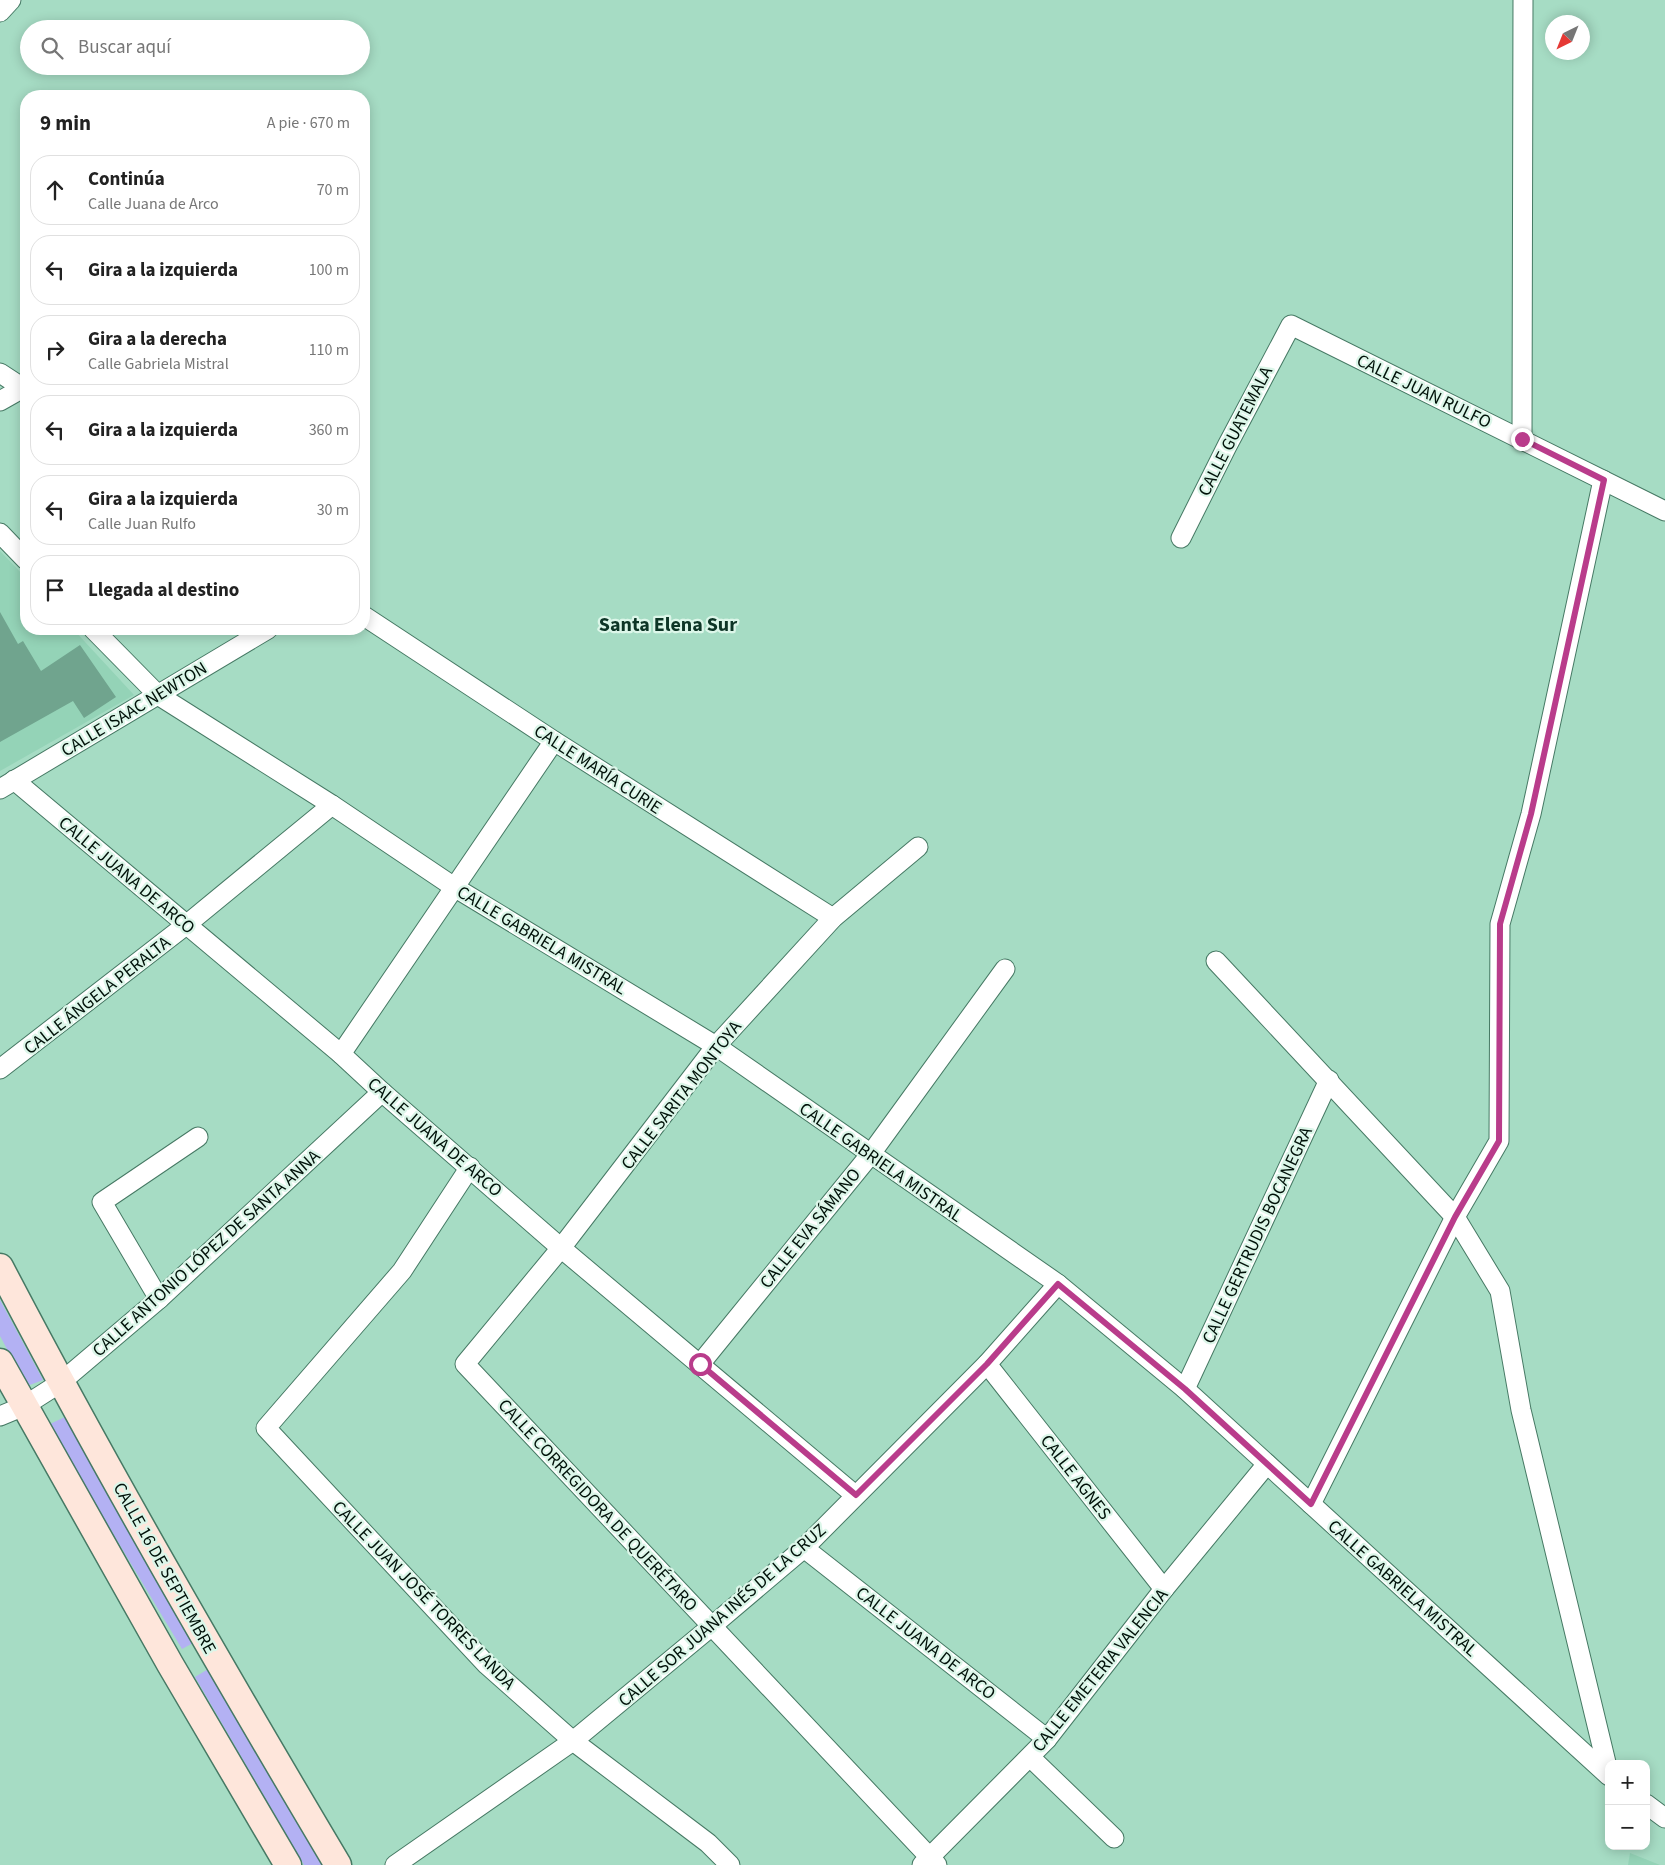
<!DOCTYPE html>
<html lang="es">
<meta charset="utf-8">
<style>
:root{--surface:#fff;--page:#f2f2f2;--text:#222;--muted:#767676;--line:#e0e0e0}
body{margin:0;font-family:"Source Sans 3",sans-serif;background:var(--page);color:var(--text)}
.controls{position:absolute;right:15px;bottom:15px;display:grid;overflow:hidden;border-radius:10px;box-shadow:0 2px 12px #0003}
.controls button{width:45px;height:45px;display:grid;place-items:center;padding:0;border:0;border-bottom:1px solid var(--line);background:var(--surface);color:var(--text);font:25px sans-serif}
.compass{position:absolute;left:1545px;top:15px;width:45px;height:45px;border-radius:50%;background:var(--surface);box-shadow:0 2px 12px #0003;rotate:223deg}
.stop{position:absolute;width:15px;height:15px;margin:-11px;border:4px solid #b93c8b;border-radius:50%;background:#fff}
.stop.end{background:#b93c8b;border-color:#fff;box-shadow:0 1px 5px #0008}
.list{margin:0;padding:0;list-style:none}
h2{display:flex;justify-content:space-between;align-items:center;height:65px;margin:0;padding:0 20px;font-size:21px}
h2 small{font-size:16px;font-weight:400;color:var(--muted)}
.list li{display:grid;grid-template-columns:32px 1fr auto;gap:15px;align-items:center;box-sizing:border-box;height:70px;margin:0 10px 10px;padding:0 10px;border:1px solid var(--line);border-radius:20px}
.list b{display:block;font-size:19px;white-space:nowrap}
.list p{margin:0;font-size:16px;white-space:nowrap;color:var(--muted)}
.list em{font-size:16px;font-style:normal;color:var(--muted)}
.icon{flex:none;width:28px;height:28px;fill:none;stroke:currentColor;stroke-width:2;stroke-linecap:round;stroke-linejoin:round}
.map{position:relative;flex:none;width:1665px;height:1865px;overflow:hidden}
.search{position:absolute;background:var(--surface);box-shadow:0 2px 12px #0003;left:20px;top:20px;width:350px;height:55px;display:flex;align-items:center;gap:12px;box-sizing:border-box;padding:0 18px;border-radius:28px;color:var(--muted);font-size:19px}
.panel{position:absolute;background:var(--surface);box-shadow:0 2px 12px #0003;left:20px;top:90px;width:350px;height:545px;border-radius:20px}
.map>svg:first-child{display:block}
.built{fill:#94d3b7}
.green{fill:#b3b1f3}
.building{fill:#70a48e}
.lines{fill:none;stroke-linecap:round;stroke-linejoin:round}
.street-casing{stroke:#467964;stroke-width:21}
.secondary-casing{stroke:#467964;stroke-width:29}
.street{stroke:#fff;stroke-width:19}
.secondary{stroke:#fee6db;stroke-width:26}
.route{stroke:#b93c8b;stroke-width:6}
.labels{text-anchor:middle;stroke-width:4.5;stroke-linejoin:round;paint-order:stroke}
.street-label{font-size:18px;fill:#001109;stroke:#dcf6e9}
.quarter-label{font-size:20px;font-weight:bold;fill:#0d3526;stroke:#dcf6e9}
</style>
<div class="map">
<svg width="1665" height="1865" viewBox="0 0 1665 1865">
<rect width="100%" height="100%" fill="#a6dcc4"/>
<!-- built -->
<g class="built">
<polygon points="0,551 26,578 26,629 73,629 134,695 0,771"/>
<polygon points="1630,1853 1660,1865 1628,1865"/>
</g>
<!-- green -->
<g class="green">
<polygon points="0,1300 43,1380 27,1386 0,1336"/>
<polygon points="67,1416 195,1642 182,1649 48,1425"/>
<polygon points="210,1668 325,1865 304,1865 195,1677"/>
</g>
<!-- building -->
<polygon class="building" points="0,612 18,644 23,641 41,671 80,645 116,697 84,718 73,701 0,742"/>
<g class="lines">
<!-- street casing -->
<g class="street-casing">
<g id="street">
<polyline points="0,12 11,0"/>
<polyline points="0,373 26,390"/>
<polyline points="0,401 23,388"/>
<polyline points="1522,439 1523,0"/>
<polyline points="0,533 26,560"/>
<polyline points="1181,538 1227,446 1291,325 1665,511"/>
<polyline points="364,616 554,741 833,918"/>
<polyline points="93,629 158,695 332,805 454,887 716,1046 1058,1284 1185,1389 1609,1776"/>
<polyline points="14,780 341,1054 382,1092 561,1248 855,1495"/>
<polyline points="0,789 268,629"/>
<polyline points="918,847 833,918 716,1046 561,1248 465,1364 937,1865"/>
<polyline points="1216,961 1455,1217 1500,1291 1521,1410 1609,1775"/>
<polyline points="341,1054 554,741"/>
<polyline points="0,1069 186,925 332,805"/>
<polyline points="470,1167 402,1271 266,1428 487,1665 573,1741 708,1843 730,1865"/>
<polyline points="159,1299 102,1202 198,1137"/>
<polyline points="700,1364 870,1155 1005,969"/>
<polyline points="987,1364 1164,1589"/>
<polyline points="1185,1389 1329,1080"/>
<polyline points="0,1416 24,1406 60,1383 159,1299 382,1092"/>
<polyline points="1311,1504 1455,1217 1499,1141 1500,924 1531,814 1603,480"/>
<polyline points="804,1548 1047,1739"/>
<polyline points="1030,1757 1114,1838"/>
<polyline points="1646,1804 1665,1818"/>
<polyline points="395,1865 573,1741 712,1626 804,1548 987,1364 1058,1284"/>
<polyline points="922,1865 1047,1739 1164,1589 1267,1464"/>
</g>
</g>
<!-- secondary casing -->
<g class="secondary-casing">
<g id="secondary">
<path d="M0 1267C106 1470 221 1668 338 1865"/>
<polyline points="0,1362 170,1664 288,1865"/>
</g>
</g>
<!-- street -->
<use href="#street" class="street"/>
<!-- secondary -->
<use href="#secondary" class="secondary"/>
</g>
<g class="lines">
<!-- route -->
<polyline class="route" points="700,1364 856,1495 987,1364 1058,1284 1185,1389 1311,1504 1455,1217 1499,1141 1500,924 1531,814 1604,480 1522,439"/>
</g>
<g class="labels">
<!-- street labels -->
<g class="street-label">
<text transform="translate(1424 391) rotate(26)" y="6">CALLE JUAN RULFO</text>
<text transform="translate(1235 431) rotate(-63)" y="6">CALLE GUATEMALA</text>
<text transform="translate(134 709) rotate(-31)" y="6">CALLE ISAAC NEWTON</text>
<text transform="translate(598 769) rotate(33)" y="6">CALLE MARÍA CURIE</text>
<text transform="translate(127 875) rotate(40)" y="6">CALLE JUANA DE ARCO</text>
<text transform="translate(542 940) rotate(31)" y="6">CALLE GABRIELA MISTRAL</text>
<text transform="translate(97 995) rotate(-38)" y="6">CALLE ÁNGELA PERALTA</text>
<text transform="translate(681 1095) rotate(-52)" y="6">CALLE SARITA MONTOYA</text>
<text transform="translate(435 1137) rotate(41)" y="6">CALLE JUANA DE ARCO</text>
<text transform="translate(881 1162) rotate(35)" y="6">CALLE GABRIELA MISTRAL</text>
<text transform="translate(810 1228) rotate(-51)" y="6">CALLE EVA SÁMANO</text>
<text transform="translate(1257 1235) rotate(-65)" y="6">CALLE GERTRUDIS BOCANEGRA</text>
<text transform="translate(206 1253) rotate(-42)" y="6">CALLE ANTONIO LÓPEZ DE SANTA ANNA</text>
<text transform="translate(1076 1477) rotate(52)" y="6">CALLE AGNES</text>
<text transform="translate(598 1505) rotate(47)" y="6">CALLE CORREGIDORA DE QUERÉTARO</text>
<text transform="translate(165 1568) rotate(61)" y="6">CALLE 16 DE SEPTIEMBRE</text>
<text transform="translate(1403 1588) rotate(42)" y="6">CALLE GABRIELA MISTRAL</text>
<text transform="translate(424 1595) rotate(46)" y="6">CALLE JUAN JOSÉ TORRES LANDA</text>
<text transform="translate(722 1615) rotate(-41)" y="6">CALLE SOR JUANA INÉS DE LA CRUZ</text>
<text transform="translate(926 1643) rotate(38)" y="6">CALLE JUANA DE ARCO</text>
<text transform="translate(1100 1670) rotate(-51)" y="6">CALLE EMETERIA VALENCIA</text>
</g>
<!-- quarter labels -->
<g class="quarter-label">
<text x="668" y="631">Santa Elena Sur</text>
</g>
</g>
</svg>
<div class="controls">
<button>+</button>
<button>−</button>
</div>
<svg class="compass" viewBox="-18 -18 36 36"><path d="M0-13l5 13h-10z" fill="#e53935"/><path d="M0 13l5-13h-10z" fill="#767676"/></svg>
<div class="stop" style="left:700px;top:1364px"></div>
<div class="stop end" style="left:1522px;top:439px"></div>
<div class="search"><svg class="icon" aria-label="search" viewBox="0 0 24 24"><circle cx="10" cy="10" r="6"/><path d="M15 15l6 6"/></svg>Buscar aquí</div>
<section class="panel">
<h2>9 min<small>A pie · 670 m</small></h2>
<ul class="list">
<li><svg class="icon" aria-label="ahead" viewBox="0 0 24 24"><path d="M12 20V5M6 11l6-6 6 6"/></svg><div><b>Continúa</b><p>Calle Juana de Arco</p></div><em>70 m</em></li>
<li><svg class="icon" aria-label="left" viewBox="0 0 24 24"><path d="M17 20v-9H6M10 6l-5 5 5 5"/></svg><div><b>Gira a la izquierda</b></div><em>100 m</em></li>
<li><svg class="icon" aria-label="right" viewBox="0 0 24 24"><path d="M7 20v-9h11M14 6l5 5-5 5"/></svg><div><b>Gira a la derecha</b><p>Calle Gabriela Mistral</p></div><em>110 m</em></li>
<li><svg class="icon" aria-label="left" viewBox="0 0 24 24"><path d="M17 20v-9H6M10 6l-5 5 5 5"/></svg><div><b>Gira a la izquierda</b></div><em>360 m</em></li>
<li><svg class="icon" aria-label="left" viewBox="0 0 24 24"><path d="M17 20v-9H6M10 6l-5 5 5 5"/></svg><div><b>Gira a la izquierda</b><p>Calle Juan Rulfo</p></div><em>30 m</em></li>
<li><svg class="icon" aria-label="arrive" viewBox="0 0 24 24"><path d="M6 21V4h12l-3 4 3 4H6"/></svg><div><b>Llegada al destino</b></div></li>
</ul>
</section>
</div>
